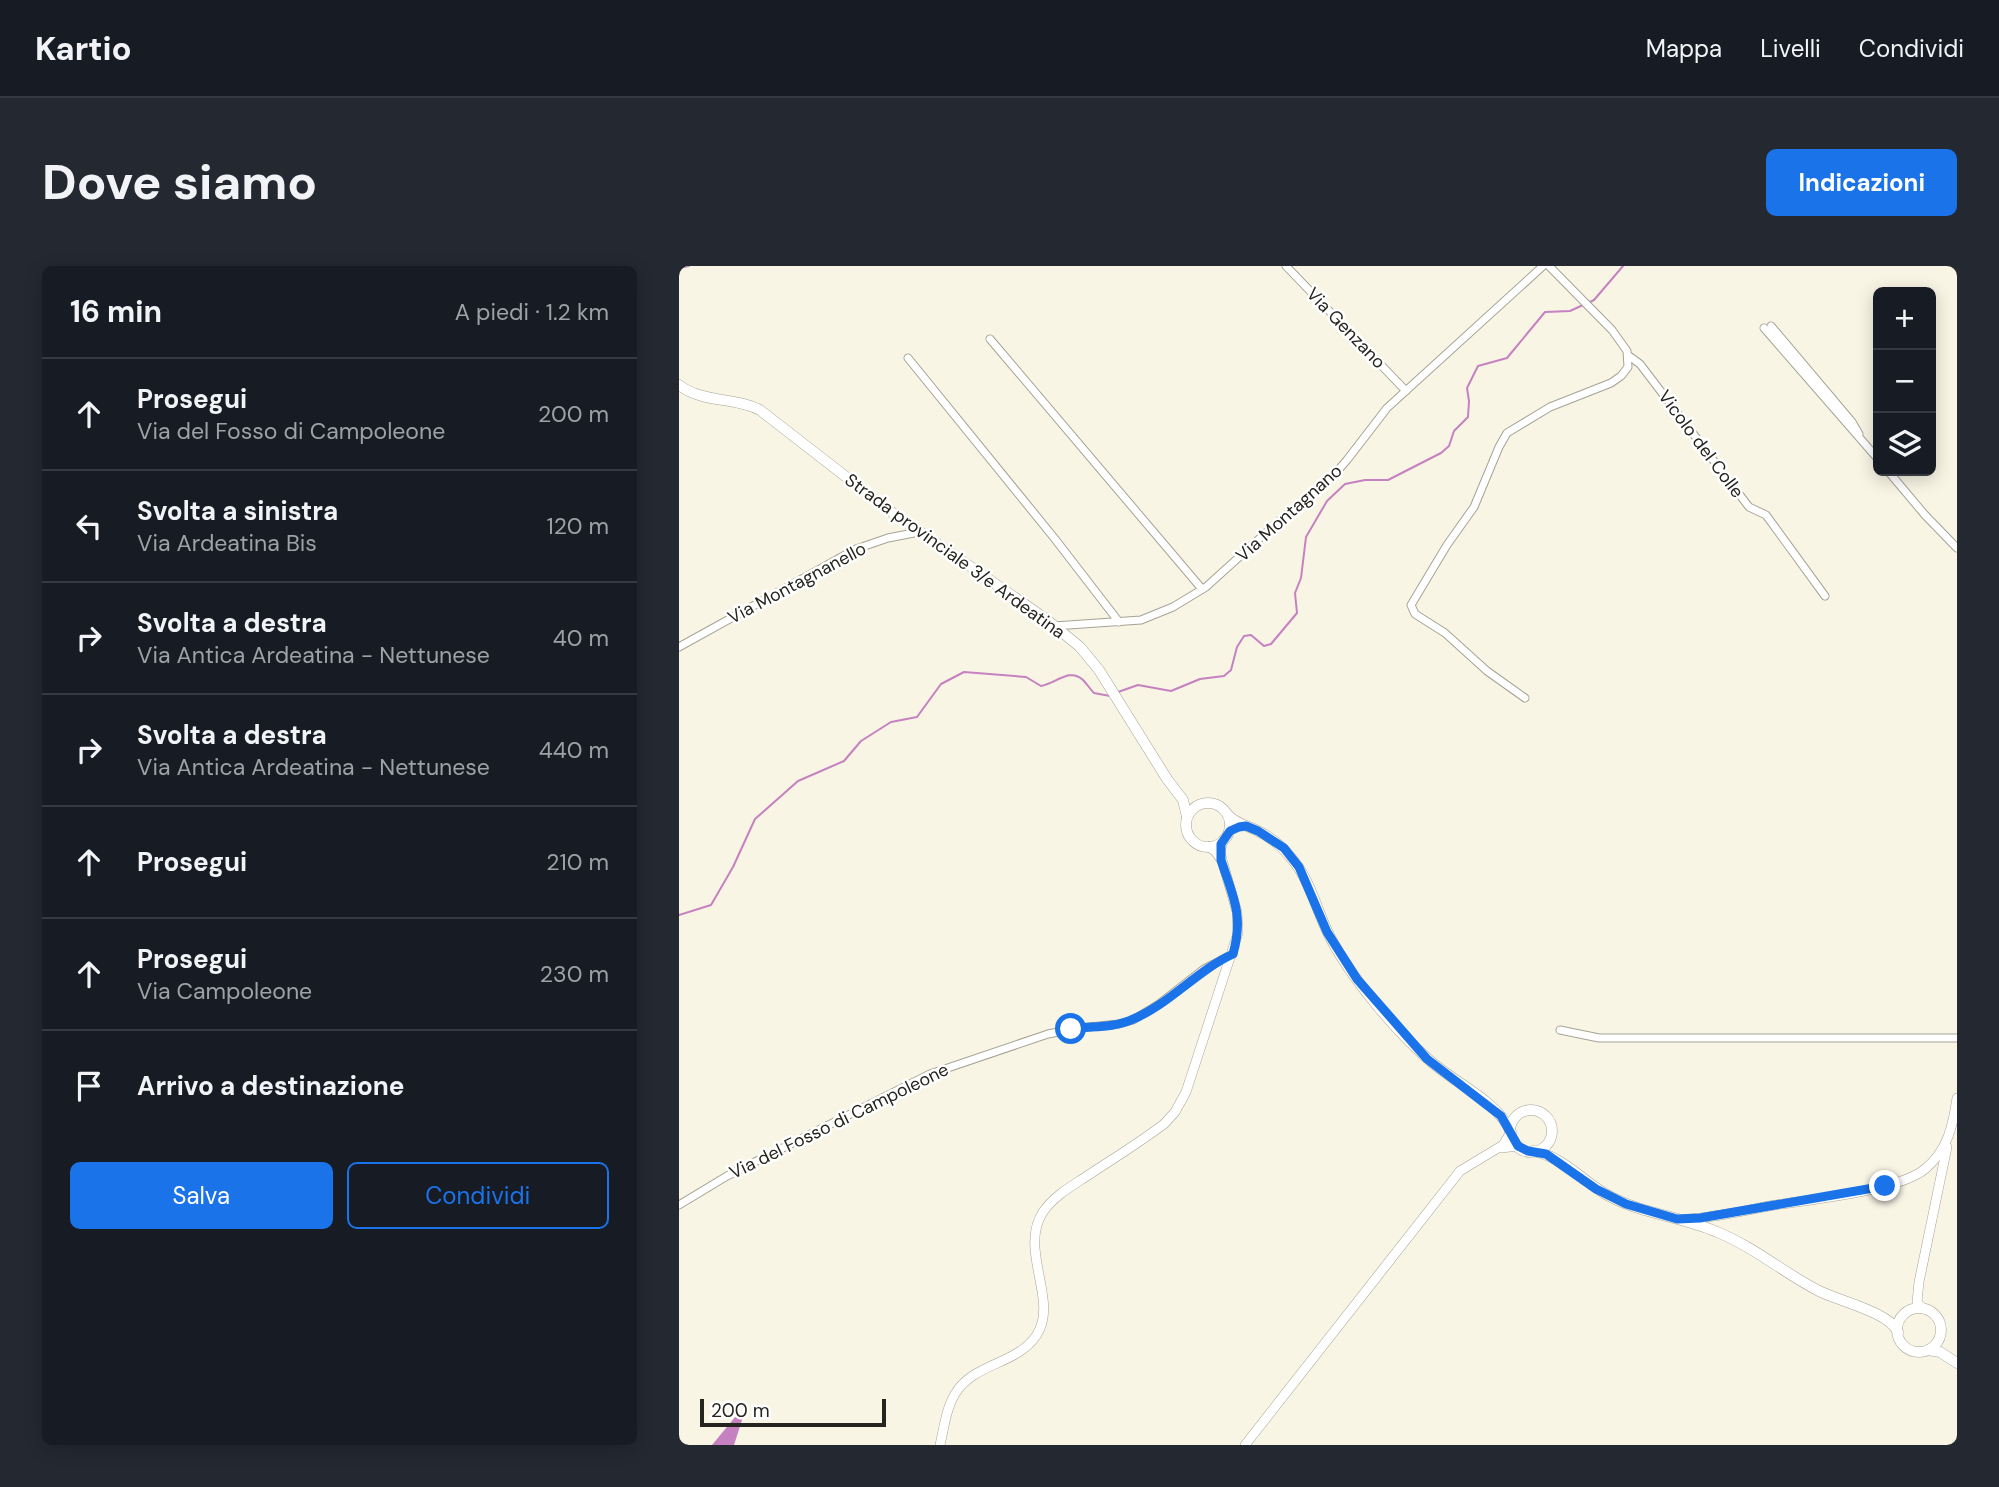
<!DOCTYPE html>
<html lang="it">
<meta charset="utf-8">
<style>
:root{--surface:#171b24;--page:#242831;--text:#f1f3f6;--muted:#9ea1a6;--line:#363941;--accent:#1a73e8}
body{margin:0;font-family:"DM Sans",sans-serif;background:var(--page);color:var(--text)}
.controls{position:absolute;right:21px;top:21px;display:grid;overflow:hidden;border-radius:10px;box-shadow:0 4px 18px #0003}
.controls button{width:63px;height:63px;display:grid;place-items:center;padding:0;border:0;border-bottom:2px solid var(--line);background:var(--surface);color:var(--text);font:35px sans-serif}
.scale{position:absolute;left:21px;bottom:18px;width:186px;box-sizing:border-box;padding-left:7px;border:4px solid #25241e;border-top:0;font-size:19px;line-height:24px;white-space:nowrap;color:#25241e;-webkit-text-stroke:5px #fff;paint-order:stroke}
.stop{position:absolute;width:21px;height:21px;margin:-16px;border:5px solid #1a73e8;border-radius:50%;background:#fff}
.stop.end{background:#1a73e8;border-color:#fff;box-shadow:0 2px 7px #0008}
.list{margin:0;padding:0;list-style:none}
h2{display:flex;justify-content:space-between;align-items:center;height:91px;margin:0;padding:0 28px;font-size:30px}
h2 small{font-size:23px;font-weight:400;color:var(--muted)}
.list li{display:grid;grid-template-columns:46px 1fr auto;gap:21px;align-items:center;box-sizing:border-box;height:112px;padding:0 28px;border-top:2px solid var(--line)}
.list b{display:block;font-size:26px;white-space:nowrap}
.list p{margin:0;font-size:23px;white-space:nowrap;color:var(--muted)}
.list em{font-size:23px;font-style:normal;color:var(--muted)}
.actions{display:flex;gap:14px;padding:21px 28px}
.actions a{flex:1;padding:16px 0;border:2px solid var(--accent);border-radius:10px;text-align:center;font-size:24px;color:var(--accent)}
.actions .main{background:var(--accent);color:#fff}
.icon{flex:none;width:38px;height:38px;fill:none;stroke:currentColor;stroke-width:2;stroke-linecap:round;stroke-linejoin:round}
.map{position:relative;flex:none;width:1278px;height:1179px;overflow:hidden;border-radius:10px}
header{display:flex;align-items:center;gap:42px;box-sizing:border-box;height:98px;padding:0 35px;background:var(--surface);border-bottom:2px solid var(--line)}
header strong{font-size:33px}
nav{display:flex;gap:38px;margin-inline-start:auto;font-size:24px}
.intro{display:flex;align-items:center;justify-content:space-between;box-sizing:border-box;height:168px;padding:0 42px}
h1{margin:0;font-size:49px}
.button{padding:18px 32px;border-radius:10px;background:var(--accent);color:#fff;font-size:24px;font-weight:700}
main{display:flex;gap:42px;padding:0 42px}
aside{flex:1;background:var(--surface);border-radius:10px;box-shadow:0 4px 18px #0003}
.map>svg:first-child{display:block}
.water{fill:#c681c0}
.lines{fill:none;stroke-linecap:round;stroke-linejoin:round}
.stream{stroke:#c681c0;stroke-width:2}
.minor-casing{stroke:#a6a394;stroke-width:9}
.tertiary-casing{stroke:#a6a394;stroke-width:10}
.secondary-casing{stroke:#a6a394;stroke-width:11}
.minor{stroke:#fff;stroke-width:7}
.tertiary{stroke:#fff;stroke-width:9}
.secondary{stroke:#fff;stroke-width:10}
.route{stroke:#1a73e8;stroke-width:9}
.labels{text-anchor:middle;stroke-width:5;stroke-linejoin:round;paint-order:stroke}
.street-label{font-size:18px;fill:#25241e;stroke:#fff}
</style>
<header>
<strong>Kartio</strong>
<nav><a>Mappa</a><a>Livelli</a><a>Condividi</a></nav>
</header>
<div class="intro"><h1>Dove siamo</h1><a class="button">Indicazioni</a></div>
<main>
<aside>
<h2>16 min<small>A piedi · 1.2 km</small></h2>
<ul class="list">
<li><svg class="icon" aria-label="ahead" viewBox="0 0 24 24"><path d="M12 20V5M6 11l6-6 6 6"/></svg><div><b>Prosegui</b><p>Via del Fosso di Campoleone</p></div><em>200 m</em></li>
<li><svg class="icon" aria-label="left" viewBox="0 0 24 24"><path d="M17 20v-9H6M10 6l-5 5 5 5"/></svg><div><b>Svolta a sinistra</b><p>Via Ardeatina Bis</p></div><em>120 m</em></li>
<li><svg class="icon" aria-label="right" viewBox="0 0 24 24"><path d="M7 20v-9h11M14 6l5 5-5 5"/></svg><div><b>Svolta a destra</b><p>Via Antica Ardeatina - Nettunese</p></div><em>40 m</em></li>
<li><svg class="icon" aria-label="right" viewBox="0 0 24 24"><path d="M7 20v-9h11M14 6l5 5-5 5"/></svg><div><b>Svolta a destra</b><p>Via Antica Ardeatina - Nettunese</p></div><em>440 m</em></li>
<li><svg class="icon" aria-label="ahead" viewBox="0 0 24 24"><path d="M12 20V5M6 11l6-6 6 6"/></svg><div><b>Prosegui</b></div><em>210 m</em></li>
<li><svg class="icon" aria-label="ahead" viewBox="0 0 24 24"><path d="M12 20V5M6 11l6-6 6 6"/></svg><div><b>Prosegui</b><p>Via Campoleone</p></div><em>230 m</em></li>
<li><svg class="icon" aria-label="arrive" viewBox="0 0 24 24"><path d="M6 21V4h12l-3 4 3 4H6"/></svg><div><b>Arrivo a destinazione</b></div></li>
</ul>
<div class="actions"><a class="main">Salva</a><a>Condividi</a></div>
</aside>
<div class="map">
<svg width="1278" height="1179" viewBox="0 0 1278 1179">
<rect width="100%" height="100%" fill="#f8f5e5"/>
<!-- water -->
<polygon class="water" points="57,1150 64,1151 55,1179 33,1179"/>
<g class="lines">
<!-- stream -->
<g class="stream">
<polyline points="0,2 10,0"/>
<polyline points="909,37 915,34 944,0"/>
<polyline points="439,426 459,419 492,425 521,413 545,410 552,404 558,381 565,370 572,369 585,380 592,378 618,347 616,327 622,312 627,271 648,235 666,218 686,214 709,214 762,187 770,180 775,165 789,151 790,135 788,122 799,100 828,92 866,46 891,45 904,39"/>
<path d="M0 649 32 639 54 601 76 553 119 515 165 495 182 475 212 456 238 451 262 418 285 406 347 411 362 420C376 418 391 401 404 414 408 418 411 423 415 427L431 430"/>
</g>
<!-- minor casing -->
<g class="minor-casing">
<g id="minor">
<polyline points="607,0 727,125"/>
<polyline points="1092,60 1173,156 1180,168"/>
<polyline points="1085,62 1199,193"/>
<polyline points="311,73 523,323"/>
<polyline points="950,90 961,98 1070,241 1087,249 1146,330"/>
<polyline points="229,92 376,273 440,356"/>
<polyline points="1209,205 1246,249 1278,282"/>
<polyline points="375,360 462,354 494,341 527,321 601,254 647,218 668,194 708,142 864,0"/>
<polyline points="0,381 177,283 209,272 240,266"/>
<polyline points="846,432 808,405 766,367 736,348 732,339 768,279 795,241 820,181 828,167 871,141 932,117 942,110 949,101 948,85 933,64 870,0"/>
<polyline points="881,764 920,772 1278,772"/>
<polyline points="0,939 48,910 251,808 369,768 400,762 440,758 454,754 480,738 525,703 554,688"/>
</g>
</g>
<!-- tertiary casing -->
<g class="tertiary-casing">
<g id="tertiary">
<polyline points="528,580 536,585 541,592"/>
<polyline points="822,882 839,880"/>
<path d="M1006 953C1036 952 1067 944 1096 939 1134 933 1219 925 1246 903 1269 884 1274 859 1278 832"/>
<polyline points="1244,1043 1238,1036 1240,1016 1268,881"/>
<path d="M261 1179C265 1162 267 1143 276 1128 294 1097 337 1099 357 1070 381 1036 339 984 364 946 374 931 391 921 405 912 432 894 460 877 485 858L496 846 507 826 559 667 558 646 541 587 544 574"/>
<polyline points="566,1179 781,905 824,879 832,866"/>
</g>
</g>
<!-- secondary casing -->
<g class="secondary-casing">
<g id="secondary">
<path d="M0 119C23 137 56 131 81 144L211 245 367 353 401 381 420 404 488 513 504 534 508 551"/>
<circle cx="529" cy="559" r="22"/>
<path d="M549 549C557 558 567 559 577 564 592 571 604 581 614 594 632 616 638 646 651 671 671 710 715 763 748 792 773 816 818 834 832 866"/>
<circle cx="852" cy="865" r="21"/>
<path d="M854 885C884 890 906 918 932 931 965 948 1004 951 1038 966 1075 981 1105 1007 1140 1025 1160 1035 1210 1046 1219 1066"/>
<circle cx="1240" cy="1064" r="22"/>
<polyline points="1249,1084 1261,1086 1278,1097"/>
</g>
</g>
<!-- minor -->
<use href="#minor" class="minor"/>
<!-- tertiary -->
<use href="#tertiary" class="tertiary"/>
<!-- secondary -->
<use href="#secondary" class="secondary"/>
</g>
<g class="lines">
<!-- route -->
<path class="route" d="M392 763C412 760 434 762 452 754 490 739 517 705 554 688 565 649 554 631 542 594V578L551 565 560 561 567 560 579 565 605 582 620 601 648 666 678 713 748 793 822 850 839 880 849 885 867 888 917 923 947 938 998 953 1021 952 1206 920"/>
</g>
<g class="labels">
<!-- street labels -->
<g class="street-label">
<text transform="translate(667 62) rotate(46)" y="6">Via Genzano</text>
<text transform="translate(1022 178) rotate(53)" y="6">Vicolo del Colle</text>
<text transform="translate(610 247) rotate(-42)" y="6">Via Montagnano</text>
<text transform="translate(276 290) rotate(36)" y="6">Strada provinciale 3/e Ardeatina</text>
<text transform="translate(118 317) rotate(-28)" y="6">Via Montagnanello</text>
<text transform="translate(160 855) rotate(-26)" y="6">Via del Fosso di Campoleone</text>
</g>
</g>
</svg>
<div class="controls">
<button>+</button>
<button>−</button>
<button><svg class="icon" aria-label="layers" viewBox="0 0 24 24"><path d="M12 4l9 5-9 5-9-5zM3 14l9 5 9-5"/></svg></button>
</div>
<div class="scale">200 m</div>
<div class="stop" style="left:392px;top:763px"></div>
<div class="stop end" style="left:1206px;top:920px"></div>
</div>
</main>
